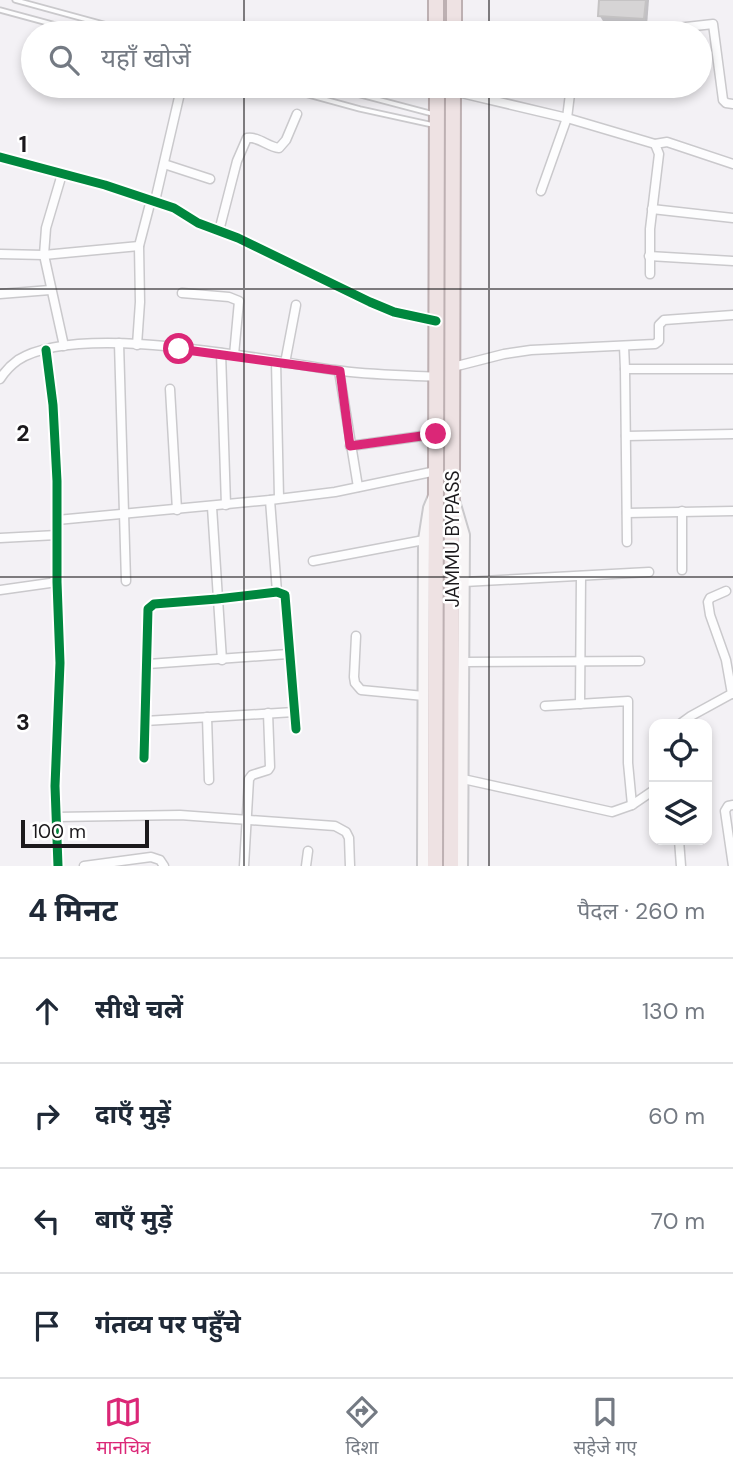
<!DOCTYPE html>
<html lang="hi">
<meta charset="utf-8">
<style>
:root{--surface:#fff;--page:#f2f2f3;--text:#1f2937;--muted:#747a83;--line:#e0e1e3;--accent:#db2777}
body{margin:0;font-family:"DM Sans","Noto Sans Devanagari",sans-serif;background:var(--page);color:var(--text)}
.controls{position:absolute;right:21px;bottom:21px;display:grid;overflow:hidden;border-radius:14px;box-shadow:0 4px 10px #0003}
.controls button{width:63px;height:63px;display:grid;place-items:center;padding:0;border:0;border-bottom:2px solid var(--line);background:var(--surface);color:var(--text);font:35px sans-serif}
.scale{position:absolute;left:21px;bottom:18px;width:128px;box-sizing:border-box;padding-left:7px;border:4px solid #1b191c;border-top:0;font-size:19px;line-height:24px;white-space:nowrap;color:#1b191c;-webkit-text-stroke:5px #fff;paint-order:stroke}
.stop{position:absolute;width:21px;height:21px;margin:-16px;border:5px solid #db2777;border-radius:50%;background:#fff}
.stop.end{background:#db2777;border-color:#fff;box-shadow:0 2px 7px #0008}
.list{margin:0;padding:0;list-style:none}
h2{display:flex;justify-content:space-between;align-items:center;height:91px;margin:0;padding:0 28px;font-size:30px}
h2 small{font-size:23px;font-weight:400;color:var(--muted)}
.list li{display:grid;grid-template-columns:46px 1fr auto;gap:21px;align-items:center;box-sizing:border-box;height:105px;padding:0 28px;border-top:2px solid var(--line)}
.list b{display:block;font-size:26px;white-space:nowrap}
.list em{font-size:23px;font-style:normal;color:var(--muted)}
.icon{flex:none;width:38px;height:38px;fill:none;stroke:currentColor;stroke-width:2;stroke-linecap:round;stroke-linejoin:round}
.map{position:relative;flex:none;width:733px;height:866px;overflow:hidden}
.search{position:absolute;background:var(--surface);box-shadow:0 4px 10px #0003;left:21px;right:21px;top:21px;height:77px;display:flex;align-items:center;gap:18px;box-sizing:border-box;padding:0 24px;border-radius:38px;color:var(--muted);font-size:26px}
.sheet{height:511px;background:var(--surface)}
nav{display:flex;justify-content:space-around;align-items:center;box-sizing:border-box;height:98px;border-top:2px solid var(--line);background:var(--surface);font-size:19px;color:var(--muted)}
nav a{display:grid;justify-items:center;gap:4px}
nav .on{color:var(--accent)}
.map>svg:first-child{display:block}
.shadow{fill:#0003}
.building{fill:#d6d4d5;stroke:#c5c3c4;stroke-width:2}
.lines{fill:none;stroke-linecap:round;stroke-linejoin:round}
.lane-casing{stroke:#cac9cc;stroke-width:7}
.street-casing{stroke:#cac9cc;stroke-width:11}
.secondary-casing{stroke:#cac9cc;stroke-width:14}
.highway-casing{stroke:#bdb0b2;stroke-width:18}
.lane{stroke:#fdfdfe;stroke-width:3.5}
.street{stroke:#fdfdfe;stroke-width:8}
.secondary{stroke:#f8f5f6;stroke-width:10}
.highway{stroke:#eee2e3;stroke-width:14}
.cycleway-casing{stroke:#fff;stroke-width:13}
.cycleway{stroke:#00873e;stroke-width:9}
.route{stroke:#db2777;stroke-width:9}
.grid{fill:none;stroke:#1b191c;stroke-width:2;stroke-opacity:0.55}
.labels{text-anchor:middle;stroke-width:5;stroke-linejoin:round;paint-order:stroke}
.street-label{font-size:19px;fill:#1b191c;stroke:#fff}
.grid-label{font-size:23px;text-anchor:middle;font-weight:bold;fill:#1b191c;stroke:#fff;stroke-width:5;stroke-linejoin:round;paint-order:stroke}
</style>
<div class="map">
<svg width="733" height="866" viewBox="0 0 733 866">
<rect width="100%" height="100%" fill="#f3f1f5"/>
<!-- shadow -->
<polygon class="shadow" points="601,0 649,0 647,26 604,23 600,16"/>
<!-- building -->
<polygon class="building" points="599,0 646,0 644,19 598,16"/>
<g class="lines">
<!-- lane casing -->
<g class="lane-casing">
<g id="lane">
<polyline points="15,0 136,33"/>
<polyline points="0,10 85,33"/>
<polyline points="276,86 360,109 433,125"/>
<polyline points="327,86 433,114"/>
</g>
</g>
<!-- street casing -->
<g class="street-casing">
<g id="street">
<polyline points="632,33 713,24 723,100 726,103 733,104"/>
<polyline points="453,91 567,118 655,144 659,154 650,229 650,274"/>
<polyline points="655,144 667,142 733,164"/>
<polyline points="0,157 105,185 174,208 198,223 238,238 370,302 394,312 436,321"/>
<polyline points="164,164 210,179"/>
<polyline points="62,174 46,228 44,255 64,346"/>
<polyline points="541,191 567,118 571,86"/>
<polyline points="155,201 180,93"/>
<polyline points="652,209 733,218"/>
<path d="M219 231 237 161 247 138C258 136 268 147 279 148L286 140 297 114"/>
<polyline points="0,254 44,255 139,246"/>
<polyline points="649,256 733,261"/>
<polyline points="182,293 229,297 239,301 234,355"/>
<polyline points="0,294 50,290"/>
<polyline points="119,343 126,581"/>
<polyline points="137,345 140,302 139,246 151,200"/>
<polyline points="624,346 625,369 733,369"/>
<polyline points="46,350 53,405 57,481 57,582 60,663 55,786 58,866"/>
<polyline points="221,353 226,505"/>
<polyline points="276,361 279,498"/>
<polyline points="285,363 296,305"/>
<polyline points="453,367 504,354 531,350 655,344 659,341 659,325 664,320 733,315"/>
<polyline points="625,369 627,542"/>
<polyline points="339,371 358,487"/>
<path d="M0 379C5 371 11 365 18 360 80 321 262 360 335 370 368 375 403 375 436 377"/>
<polyline points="170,389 177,510"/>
<polyline points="626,436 733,434"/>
<polyline points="350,446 436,434"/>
<polyline points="270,500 277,592"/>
<polyline points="212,507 222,660"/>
<polyline points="682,511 682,570"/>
<polyline points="627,513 733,511"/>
<polyline points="57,520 270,500 335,492 436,471"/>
<polyline points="0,538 57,535"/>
<polyline points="313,561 424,540"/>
<polyline points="464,582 649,572"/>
<polyline points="0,590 57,582"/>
<polyline points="726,591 710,598 708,602 710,615 726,660 732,694"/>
<polyline points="356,636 354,677 355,683 361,690 424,696"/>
<polyline points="465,662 640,661"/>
<polyline points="148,664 288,654"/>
<polyline points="580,704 581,576"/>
<polyline points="545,706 628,701 628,763 632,805"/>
<polyline points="207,717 209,780"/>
<polyline points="145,721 294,712"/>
<polyline points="680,724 691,716 733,693"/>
<polyline points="144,758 148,609 154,604 217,599 277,592 285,595 296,729"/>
<polyline points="463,779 612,812 632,805 654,790"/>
<polyline points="56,817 180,815 335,826 346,832 349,838 350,866"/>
<polyline points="679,840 681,866"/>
<polyline points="84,866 151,857 160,860 164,866"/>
<polyline points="244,866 249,779 252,775 268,770 270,767 268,713"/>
<polyline points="306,866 308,851"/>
<polyline points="733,866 725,811 728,806 733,805"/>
</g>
</g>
<!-- secondary casing -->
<g class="secondary-casing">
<g id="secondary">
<polyline points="454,501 464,535 462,866"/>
<polyline points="423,866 424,540 429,508 434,496"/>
</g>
</g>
<!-- highway casing -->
<g class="highway-casing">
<g id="highway">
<polyline points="436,33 436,0"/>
<polyline points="454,33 454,0"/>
<polyline points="435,866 437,86"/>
<polyline points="451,866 453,86"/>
</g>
</g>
<!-- lane -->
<use href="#lane" class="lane"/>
<!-- street -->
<use href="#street" class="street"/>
<!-- secondary -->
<use href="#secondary" class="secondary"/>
<!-- highway -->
<use href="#highway" class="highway"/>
<!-- cycleway casing -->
<g class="cycleway-casing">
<g id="cycleway">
<polyline points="0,157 105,185 174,208 198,223 238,238 370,302 394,312 436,321"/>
<polyline points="46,350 53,405 57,481 57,582 60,663 55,786 58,866"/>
<polyline points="144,758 148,609 154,604 217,599 277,592 285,595 296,729"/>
</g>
</g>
<!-- cycleway -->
<use href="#cycleway" class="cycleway"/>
</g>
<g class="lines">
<!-- route -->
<polyline class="route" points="179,349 340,371 350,446 436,434"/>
</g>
<!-- grid -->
<path class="grid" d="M244 0V33M489 0V33M244 86V866M489 86V866M0 289H733M0 577H733"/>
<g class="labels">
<!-- street labels -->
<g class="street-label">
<text transform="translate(452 539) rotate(-90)" y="7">JAMMU BYPASS</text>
</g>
</g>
<g class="grid-label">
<text x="23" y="152">1</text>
<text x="23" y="441">2</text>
<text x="23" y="730">3</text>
</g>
</svg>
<div class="controls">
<button><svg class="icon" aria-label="locate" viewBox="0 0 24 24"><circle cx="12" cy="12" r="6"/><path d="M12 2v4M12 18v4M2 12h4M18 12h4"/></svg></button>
<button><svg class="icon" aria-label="layers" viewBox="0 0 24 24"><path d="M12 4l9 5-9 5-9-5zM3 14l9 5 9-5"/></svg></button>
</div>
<div class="scale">100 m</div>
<div class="stop" style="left:179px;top:349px"></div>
<div class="stop end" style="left:436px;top:434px"></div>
<div class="search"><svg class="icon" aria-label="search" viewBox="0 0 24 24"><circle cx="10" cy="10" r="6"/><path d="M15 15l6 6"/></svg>यहाँ खोजें</div>
</div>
<section class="sheet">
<h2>4 मिनट<small>पैदल · 260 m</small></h2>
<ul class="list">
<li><svg class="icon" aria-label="ahead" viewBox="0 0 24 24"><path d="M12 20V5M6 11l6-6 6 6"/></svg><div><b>सीधे चलें</b></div><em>130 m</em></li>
<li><svg class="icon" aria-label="right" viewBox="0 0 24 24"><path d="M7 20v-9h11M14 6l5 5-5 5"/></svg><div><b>दाएँ मुड़ें</b></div><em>60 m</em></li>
<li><svg class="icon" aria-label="left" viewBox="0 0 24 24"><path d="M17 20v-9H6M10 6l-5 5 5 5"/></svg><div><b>बाएँ मुड़ें</b></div><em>70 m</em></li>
<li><svg class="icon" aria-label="arrive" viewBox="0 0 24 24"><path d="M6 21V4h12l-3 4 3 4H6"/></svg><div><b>गंतव्य पर पहुँचे</b></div></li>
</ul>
</section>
<nav>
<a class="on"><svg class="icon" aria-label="map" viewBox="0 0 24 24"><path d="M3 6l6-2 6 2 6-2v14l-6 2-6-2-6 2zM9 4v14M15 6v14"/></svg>मानचित्र</a>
<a><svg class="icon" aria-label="directions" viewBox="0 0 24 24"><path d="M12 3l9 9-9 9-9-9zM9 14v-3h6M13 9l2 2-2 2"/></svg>दिशा</a>
<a><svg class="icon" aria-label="saved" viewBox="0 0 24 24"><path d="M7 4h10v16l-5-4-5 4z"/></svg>सहेजे गए</a>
</nav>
